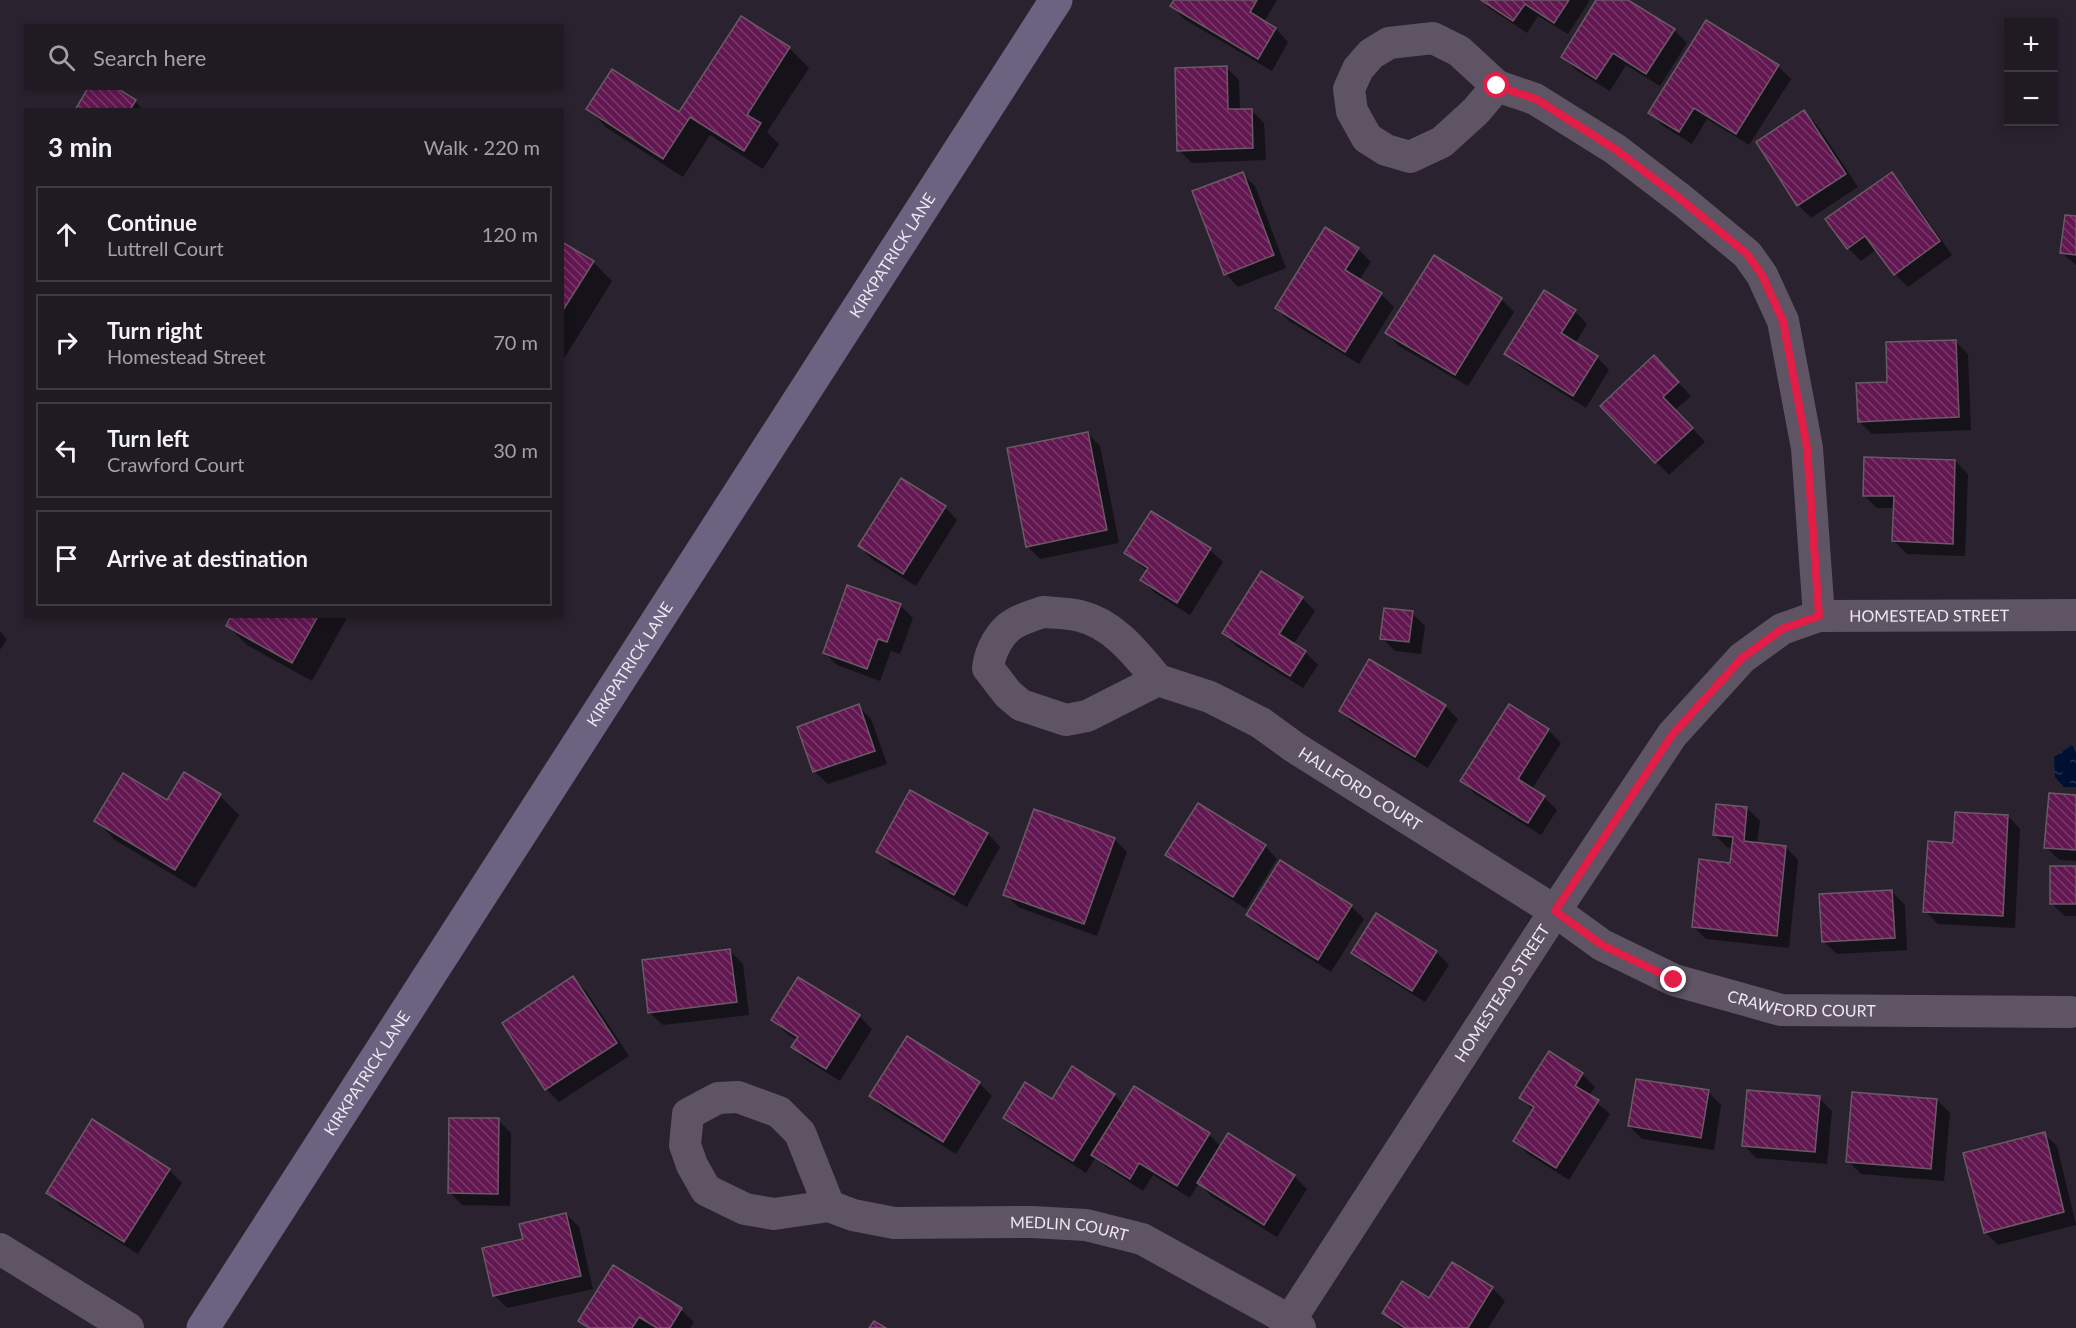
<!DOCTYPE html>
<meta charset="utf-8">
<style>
:root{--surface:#201a23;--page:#28232b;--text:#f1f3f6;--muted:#a2a1a6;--line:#3d3841}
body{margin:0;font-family:Lato,sans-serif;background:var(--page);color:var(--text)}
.controls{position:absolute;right:18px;top:18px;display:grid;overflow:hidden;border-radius:0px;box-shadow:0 3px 9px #0003}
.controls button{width:54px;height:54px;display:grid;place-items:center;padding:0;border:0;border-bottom:2px solid var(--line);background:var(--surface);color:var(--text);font:30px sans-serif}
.stop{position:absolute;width:18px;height:18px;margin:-14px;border:4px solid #e11d48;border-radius:50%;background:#fff}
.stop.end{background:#e11d48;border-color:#fff;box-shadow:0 2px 6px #0008}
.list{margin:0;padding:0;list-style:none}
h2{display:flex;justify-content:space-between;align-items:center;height:78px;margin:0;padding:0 24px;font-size:26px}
h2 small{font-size:20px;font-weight:400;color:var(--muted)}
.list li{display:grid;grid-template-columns:39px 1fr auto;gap:18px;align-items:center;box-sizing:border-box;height:96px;margin:0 12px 12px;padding:0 12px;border:2px solid var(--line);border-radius:0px}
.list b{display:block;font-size:22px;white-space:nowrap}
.list p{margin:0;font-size:20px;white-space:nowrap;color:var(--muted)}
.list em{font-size:20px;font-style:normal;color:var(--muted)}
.icon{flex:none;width:33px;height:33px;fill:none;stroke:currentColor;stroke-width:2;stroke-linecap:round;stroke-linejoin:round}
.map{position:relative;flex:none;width:2076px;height:1328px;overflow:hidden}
.search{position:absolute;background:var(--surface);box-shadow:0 3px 9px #0003;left:24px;top:24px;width:540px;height:66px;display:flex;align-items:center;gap:15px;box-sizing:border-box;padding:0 21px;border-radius:0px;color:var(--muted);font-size:22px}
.panel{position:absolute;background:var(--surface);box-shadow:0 3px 9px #0003;left:24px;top:108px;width:540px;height:510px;border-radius:0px}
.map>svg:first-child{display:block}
.water{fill:url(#water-ripples)}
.shadow{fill:#0007}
.building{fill:url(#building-back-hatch);stroke:#6a5a65;stroke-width:1.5}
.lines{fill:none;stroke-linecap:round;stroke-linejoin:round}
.street{stroke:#5e5463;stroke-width:32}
.secondary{stroke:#6b6380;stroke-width:33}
.route{stroke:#e11d48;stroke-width:8}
.labels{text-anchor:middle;stroke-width:4.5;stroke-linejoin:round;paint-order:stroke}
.street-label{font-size:16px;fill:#eee8f1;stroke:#110d13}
</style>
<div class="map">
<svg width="2076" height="1328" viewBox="0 0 2076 1328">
<defs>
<pattern id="water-ripples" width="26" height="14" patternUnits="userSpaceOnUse" patternTransform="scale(1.5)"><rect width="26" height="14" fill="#001033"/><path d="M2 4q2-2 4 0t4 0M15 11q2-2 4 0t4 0" fill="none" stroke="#263351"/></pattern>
<pattern id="building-back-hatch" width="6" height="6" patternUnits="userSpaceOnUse" patternTransform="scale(1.5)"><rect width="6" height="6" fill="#621750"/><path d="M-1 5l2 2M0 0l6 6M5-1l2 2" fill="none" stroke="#79396a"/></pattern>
</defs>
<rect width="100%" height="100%" fill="#2a222f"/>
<!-- water -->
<polygon class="water" points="2072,745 2076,753 2076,787 2064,787 2055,777 2054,757"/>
<!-- shadow -->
<g class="shadow">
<polygon points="1175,0 1277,0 1264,22 1276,29 1288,42 1272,71 1184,19 1172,6"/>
<polygon points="1481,0 1590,0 1568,34 1538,16 1527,33 1489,8"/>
<polygon points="1598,0 1625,0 1674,30 1687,43 1660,86 1626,65 1610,91 1576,70 1563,57"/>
<polygon points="741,18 790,49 809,68 767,132 779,144 763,169 710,135 683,177 607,128 588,109 680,114"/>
<polygon points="1778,66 1791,79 1749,145 1707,119 1692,144 1663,126 1650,113"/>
<polygon points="1226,67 1239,80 1240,110 1251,110 1264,123 1266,160 1192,163 1179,150"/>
<polygon points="135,101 143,110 77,110"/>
<polygon points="1804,112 1817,125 1858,187 1811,218 1798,205"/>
<polygon points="1242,174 1255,186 1286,268 1238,287 1226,274"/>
<polygon points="1892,174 1904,187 1952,255 1908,287 1895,274 1877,249 1861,261 1848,248 1827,220"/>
<polygon points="2076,218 2076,265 2061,252"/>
<polygon points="562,244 593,262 612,281 562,362"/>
<polygon points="1358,249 1371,262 1359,280 1381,294 1394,307 1359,364 1289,321 1276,308"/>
<polygon points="1434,257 1501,299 1514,312 1468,386 1399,346 1387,333"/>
<polygon points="1575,311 1587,324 1575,344 1597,357 1609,370 1586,408 1519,366 1506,353"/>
<polygon points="1955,341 1968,354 1971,430 1872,434 1859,421 1889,383"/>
<polygon points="1654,357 1691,396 1675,410 1705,442 1669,475 1602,406"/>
<polygon points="1087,433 1100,446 1119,543 1040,559 1027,546"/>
<polygon points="1955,461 1968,474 1965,556 1907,554 1894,541 1895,508 1877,508 1864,495"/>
<polygon points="945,507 957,520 916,586 872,559 859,546"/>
<polygon points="1151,513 1210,550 1223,562 1190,615 1155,593 1142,580 1147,571 1126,553"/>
<polygon points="1302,598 1315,611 1293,645 1305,652 1318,665 1303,688 1236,646 1223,633"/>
<polygon points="900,605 913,618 900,654 891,651 880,681 837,665 824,652"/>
<polygon points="1412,613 1425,626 1421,654 1395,651 1382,638"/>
<polygon points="233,616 348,616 312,681 247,645 228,626"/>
<polygon points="0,631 7,639 0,650"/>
<polygon points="858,706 871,719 887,764 828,784 815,772 799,728"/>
<polygon points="1445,706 1458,719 1428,768 1353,723 1340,710"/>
<polygon points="1509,706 1548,730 1561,743 1532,789 1544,797 1557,810 1541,835 1475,794 1462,781"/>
<polygon points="911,792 988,834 1000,847 967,907 891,864 878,851"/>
<polygon points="220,796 239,815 195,888 115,840 96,820 168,802"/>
<polygon points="2076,796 2076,861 2059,860 2046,847"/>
<polygon points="1747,808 1760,821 1757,844 1786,847 1798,860 1789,948 1706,939 1693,926 1731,864 1733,848 1727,847 1714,834"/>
<polygon points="2008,816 2020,829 2015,928 1938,924 1925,911"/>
<polygon points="1114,839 1127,852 1097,936 1018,907 1005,894"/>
<polygon points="1265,846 1277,859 1246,909 1180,867 1167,855"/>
<polygon points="1280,862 1351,906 1364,919 1331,972 1260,927 1248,915"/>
<polygon points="2076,867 2076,916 2065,916 2052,904"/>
<polygon points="1892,892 1905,905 1907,950 1837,954 1824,942"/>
<polygon points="730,951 743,964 749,1015 663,1025 650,1013"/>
<polygon points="1436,952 1449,965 1425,1002 1366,965 1353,953"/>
<polygon points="573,978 586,991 629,1056 559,1102 546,1089"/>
<polygon points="859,1016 872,1029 840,1081 806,1060 793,1047 797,1040 786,1033 773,1020"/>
<polygon points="1582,1074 1595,1087 1589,1096 1610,1114 1569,1180 1528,1154 1515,1141 1534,1111 1521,1098"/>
<polygon points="979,1083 992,1096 956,1154 884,1109 871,1096"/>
<polygon points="1708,1092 1721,1105 1714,1150 1642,1139 1629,1126"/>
<polygon points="1114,1095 1124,1105 1209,1134 1221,1147 1294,1176 1307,1189 1277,1237 1211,1196 1199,1183 1190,1198 1153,1175 1143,1191 1106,1167 1096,1157 1086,1173 1018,1130 1005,1118 1052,1101"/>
<polygon points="1819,1098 1832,1111 1827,1164 1756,1158 1744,1145"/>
<polygon points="1937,1100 1950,1113 1944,1181 1861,1174 1848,1161"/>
<polygon points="498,1120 511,1133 510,1206 462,1205 449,1192"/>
<polygon points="2044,1134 2057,1146 2076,1225 1998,1245 1985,1232"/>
<polygon points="169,1170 182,1183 138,1254 61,1206 48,1193"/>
<polygon points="566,1214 579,1227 593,1289 507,1308 495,1296 525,1240"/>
<polygon points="1453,1264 1492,1288 1505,1301 1488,1328 1400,1328 1384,1313 1430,1300"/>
<polygon points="681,1310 694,1322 690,1328 587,1328 580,1321"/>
</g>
<!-- building -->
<g class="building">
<polygon points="1174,0 1257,0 1250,12 1276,28 1258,59 1170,6"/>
<polygon points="1481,0 1569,0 1554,23 1525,4 1513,21"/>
<polygon points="1596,0 1628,0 1675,29 1646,74 1613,53 1596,79 1561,57"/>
<polygon points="741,16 790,47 747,115 761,123 744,151 690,117 663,159 586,109 612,69 679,112"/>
<polygon points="1706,20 1779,65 1736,134 1694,108 1679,132 1648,113"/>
<polygon points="1227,66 1228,109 1252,109 1253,148 1177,151 1175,68"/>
<polygon points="88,88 117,88 136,100 130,110 75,110"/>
<polygon points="1804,110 1846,174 1797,206 1756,142"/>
<polygon points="1243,172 1274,255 1224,275 1192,191"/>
<polygon points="1892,172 1940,241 1894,275 1865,236 1847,249 1825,219"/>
<polygon points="2065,215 2076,216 2076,255 2060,253"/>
<polygon points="1325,227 1359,248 1345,270 1382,293 1345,352 1275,308"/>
<polygon points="562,242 594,261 562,312"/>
<polygon points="1434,255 1502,298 1455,375 1385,333"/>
<polygon points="1544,290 1576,310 1561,333 1598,356 1573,396 1504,354"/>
<polygon points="1956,340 1959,417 1858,422 1856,383 1887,382 1886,342"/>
<polygon points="1654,355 1679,382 1663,397 1693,428 1655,463 1600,406"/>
<polygon points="1088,432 1107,530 1026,547 1007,448"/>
<polygon points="1864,457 1955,460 1953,544 1892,541 1894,496 1863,496"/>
<polygon points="901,478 946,506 903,574 858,546"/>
<polygon points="1151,511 1211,548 1177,603 1140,580 1148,568 1124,553"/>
<polygon points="1261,571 1303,597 1279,634 1306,651 1290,676 1222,633"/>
<polygon points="847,585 901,604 887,642 878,639 867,669 823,653"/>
<polygon points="1384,608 1413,611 1409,642 1380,639"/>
<polygon points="231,616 318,616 292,663 226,626"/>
<polygon points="1369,659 1446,705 1415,757 1339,711"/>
<polygon points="859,704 875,751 813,772 797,727"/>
<polygon points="1509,704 1549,729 1518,779 1545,796 1528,823 1460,781"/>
<polygon points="184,772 221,794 175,870 94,821 123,773 167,800"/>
<polygon points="910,790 988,833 954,895 876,852"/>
<polygon points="2049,793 2076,795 2076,850 2044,848"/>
<polygon points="1198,803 1266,845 1233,897 1165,855"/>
<polygon points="1716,804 1747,807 1744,841 1786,846 1777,936 1692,927 1699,859 1730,863 1733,837 1713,835"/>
<polygon points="1034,809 1115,838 1084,924 1003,895"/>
<polygon points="1955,812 2008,815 2003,916 1923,912 1928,841 1953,843"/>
<polygon points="1280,860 1352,905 1318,960 1246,915"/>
<rect x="2050" y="866" width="26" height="38"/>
<polygon points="1892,890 1895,938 1822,942 1819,894"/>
<polygon points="1376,913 1437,951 1412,991 1351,953"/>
<polygon points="730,949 737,1002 648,1013 642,960"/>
<polygon points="573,976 617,1043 545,1090 502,1023"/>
<polygon points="798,977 860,1015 826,1069 791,1047 798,1037 771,1020"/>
<polygon points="907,1036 980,1082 943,1142 869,1096"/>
<polygon points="1549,1051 1583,1073 1575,1086 1599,1100 1556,1168 1513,1141 1534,1107 1519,1098"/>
<polygon points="1072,1066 1115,1094 1073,1161 1003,1118 1025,1082 1052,1099"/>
<polygon points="1636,1079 1709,1090 1701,1138 1628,1126"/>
<polygon points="1134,1086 1210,1133 1177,1186 1139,1163 1130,1179 1091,1155"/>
<polygon points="1747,1090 1820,1096 1815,1152 1742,1146"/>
<polygon points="1852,1092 1937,1099 1931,1169 1846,1162"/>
<polygon points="449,1118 499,1118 498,1194 448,1193"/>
<polygon points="92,1119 170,1169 124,1242 46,1193"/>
<polygon points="2045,1132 2064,1212 1984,1233 1963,1153"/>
<polygon points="1228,1133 1295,1175 1264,1225 1197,1183"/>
<polygon points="566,1213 581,1276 493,1296 482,1248 523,1239 519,1224"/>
<polygon points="1452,1262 1493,1287 1468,1328 1405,1328 1382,1313 1402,1281 1429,1298"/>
<polygon points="613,1265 682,1308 670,1328 657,1328 639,1317 632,1328 589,1328 578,1321"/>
<polygon points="874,1321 886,1328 869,1328"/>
</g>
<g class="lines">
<!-- street -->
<g class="street">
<polygon points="1433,38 1459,51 1497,86 1476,111 1442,142 1410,157 1386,150 1367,138 1352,111 1349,89 1358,69 1371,54 1389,43"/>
<polyline points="1497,86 1535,99 1615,149 1683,201 1747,254 1762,275 1783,321 1807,448 1819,616"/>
<path d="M1043 612C1055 613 1068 613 1080 616 1114 624 1137 655 1158 680L1087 716 1066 720 1021 705 1008 694 988 668C990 651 1000 631 1015 623 1024 618 1034 615 1043 612Z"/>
<path id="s1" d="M1158 680 1210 697 1261 723 1294 747 1555 911 1602 945 1674 980 1781 1010 2070 1012"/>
<polygon points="738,1097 779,1112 800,1133 829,1206 774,1214 745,1209 706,1190 692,1165 685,1145 688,1114 718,1098"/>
<path id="s2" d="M829 1206 853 1215 894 1223 1032 1222 1086 1225 1142 1239 1289 1320 1300 1328"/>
<polyline points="0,1249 128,1328"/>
<path id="s3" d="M1285 1328 1555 911 1672 735 1742 658 1782 629 1819 616 2076 615"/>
</g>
<!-- secondary -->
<path class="secondary" id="s4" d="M203 1328 1056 0"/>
</g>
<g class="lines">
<!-- route -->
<polyline class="route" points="1497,86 1536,99 1615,149 1683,201 1747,254 1762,275 1783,321 1807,448 1819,616 1782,629 1742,658 1672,735 1555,911 1602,945 1674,980"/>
</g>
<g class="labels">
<!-- street labels -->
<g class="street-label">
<text dy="6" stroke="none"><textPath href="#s4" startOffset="1275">KIRKPATRICK LANE</textPath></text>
<text dy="6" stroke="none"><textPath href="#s3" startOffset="1011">HOMESTEAD STREET</textPath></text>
<text dy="6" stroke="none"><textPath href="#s4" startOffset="789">KIRKPATRICK LANE</textPath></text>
<text dy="6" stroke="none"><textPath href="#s1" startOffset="231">HALLFORD COURT</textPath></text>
<text dy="6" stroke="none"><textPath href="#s3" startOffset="399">HOMESTEAD STREET</textPath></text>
<text dy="6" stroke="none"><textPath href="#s1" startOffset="730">CRAWFORD COURT</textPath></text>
<text dy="6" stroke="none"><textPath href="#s4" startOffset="303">KIRKPATRICK LANE</textPath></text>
<text dy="6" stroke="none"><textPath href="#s2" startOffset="243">MEDLIN COURT</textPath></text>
</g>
</g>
</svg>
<div class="controls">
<button>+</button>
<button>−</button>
</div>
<div class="stop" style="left:1497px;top:86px"></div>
<div class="stop end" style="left:1674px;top:980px"></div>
<div class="search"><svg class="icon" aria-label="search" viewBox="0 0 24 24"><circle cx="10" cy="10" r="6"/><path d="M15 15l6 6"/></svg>Search here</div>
<section class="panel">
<h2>3 min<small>Walk · 220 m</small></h2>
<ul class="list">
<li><svg class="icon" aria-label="ahead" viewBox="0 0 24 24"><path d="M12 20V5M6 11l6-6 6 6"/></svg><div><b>Continue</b><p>Luttrell Court</p></div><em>120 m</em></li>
<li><svg class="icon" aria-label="right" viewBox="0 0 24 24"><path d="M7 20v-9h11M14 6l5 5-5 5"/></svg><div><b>Turn right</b><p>Homestead Street</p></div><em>70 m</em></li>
<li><svg class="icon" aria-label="left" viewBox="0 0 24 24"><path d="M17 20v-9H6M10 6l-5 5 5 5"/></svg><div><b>Turn left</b><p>Crawford Court</p></div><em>30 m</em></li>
<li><svg class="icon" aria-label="arrive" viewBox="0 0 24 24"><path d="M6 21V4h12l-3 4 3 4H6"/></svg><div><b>Arrive at destination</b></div></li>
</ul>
</section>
</div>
